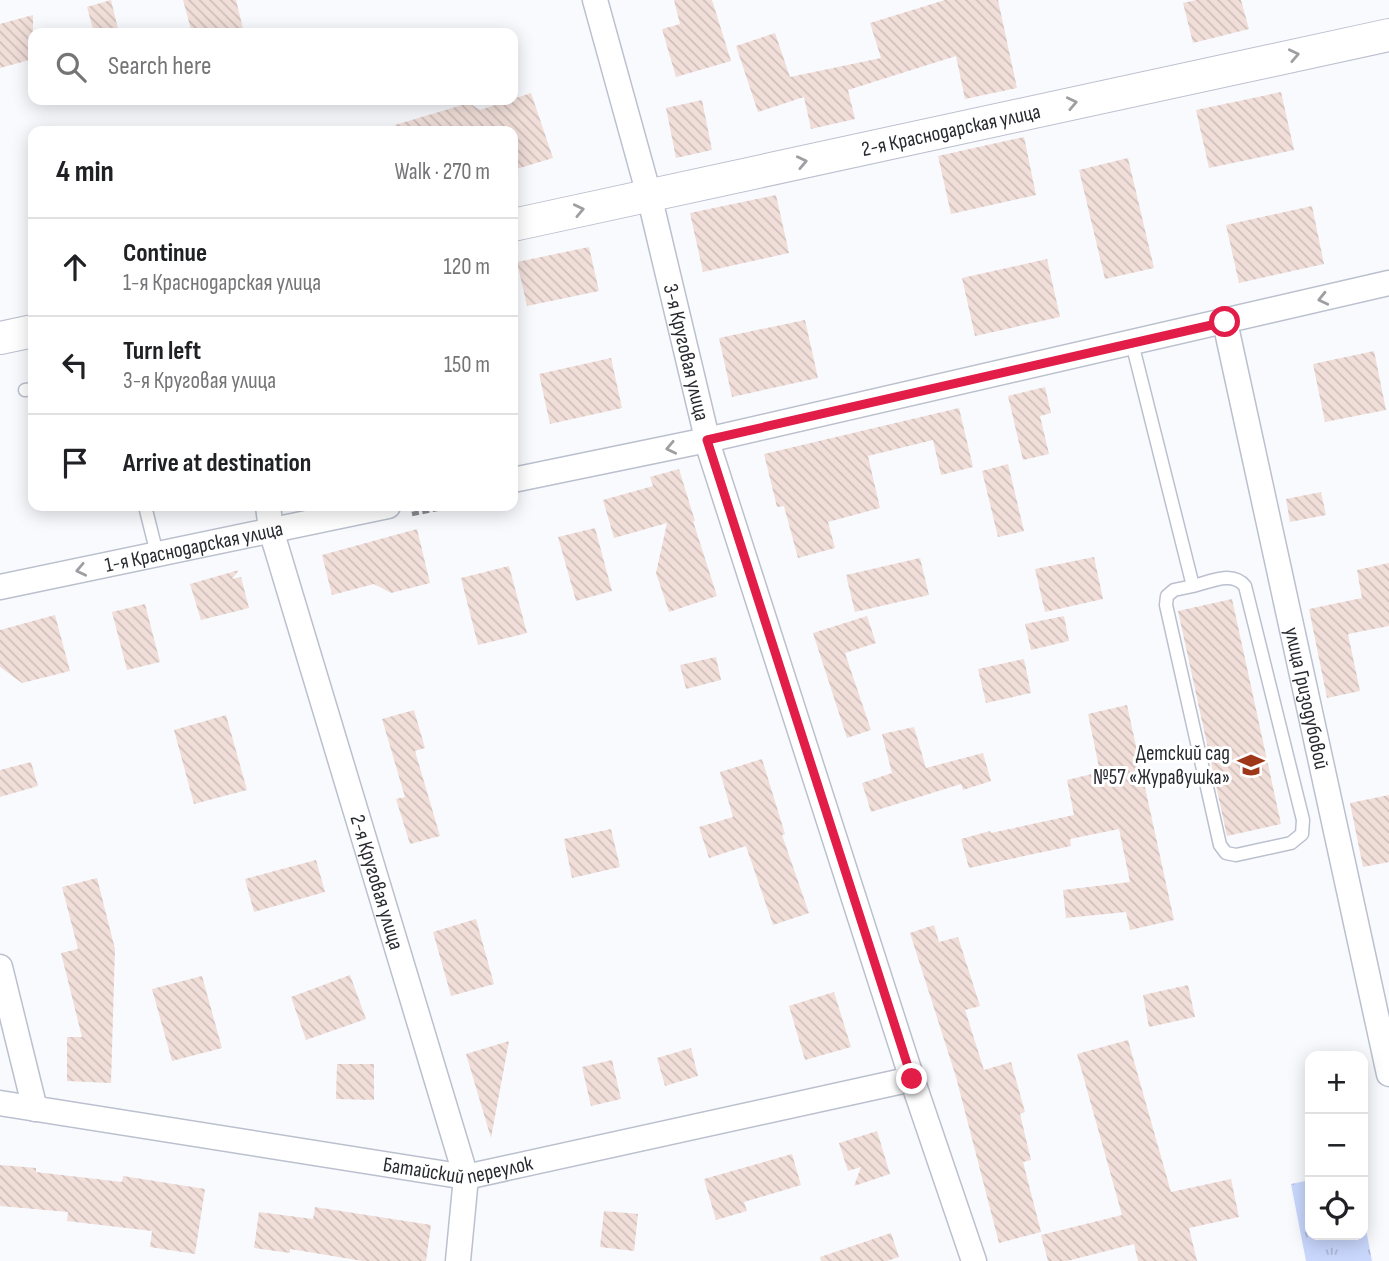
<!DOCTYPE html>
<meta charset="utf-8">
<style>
:root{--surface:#fff;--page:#f6f6f6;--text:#202124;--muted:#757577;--line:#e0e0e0}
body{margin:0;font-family:"Sofia Sans Condensed",sans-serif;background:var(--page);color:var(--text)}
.controls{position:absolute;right:21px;bottom:21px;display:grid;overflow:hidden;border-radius:14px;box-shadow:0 4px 18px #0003}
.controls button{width:63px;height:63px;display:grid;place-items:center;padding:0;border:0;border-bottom:2px solid var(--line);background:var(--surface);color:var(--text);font:35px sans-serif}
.stop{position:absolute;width:21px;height:21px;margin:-16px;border:5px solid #e11d48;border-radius:50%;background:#fff}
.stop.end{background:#e11d48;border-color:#fff;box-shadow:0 2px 7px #0008}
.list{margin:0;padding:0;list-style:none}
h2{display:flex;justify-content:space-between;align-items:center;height:91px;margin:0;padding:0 28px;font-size:30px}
h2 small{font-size:23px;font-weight:400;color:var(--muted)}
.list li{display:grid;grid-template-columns:46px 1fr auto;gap:21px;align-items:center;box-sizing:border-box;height:98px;padding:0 28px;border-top:2px solid var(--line)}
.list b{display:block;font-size:26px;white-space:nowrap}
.list p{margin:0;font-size:23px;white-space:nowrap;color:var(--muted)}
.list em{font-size:23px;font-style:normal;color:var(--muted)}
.icon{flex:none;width:38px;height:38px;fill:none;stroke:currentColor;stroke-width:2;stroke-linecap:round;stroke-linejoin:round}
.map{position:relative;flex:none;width:1389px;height:1261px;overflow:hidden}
.search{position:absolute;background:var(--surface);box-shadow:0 4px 18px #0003;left:28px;top:28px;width:490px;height:77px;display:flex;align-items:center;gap:18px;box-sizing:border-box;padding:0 24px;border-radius:14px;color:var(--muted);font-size:26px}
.panel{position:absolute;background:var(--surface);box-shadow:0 4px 18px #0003;left:28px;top:126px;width:490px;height:385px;border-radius:14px}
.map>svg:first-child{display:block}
.grass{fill:url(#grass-tufts)}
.building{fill:url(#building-back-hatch)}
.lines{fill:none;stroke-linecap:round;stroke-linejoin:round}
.service-casing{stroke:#bac0ce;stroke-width:15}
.minor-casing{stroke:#bac0ce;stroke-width:27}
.tertiary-casing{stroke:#bac0ce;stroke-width:34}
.path{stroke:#8b8d92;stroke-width:4.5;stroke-dasharray:7 3.5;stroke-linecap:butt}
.service{stroke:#fff;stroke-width:12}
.minor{stroke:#fff;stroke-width:24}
.tertiary{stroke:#fff;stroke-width:32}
.oneway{stroke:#9e9fa2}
.route{stroke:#e11d48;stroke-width:9}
.labels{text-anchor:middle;stroke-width:6;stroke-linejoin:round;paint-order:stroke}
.street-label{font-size:21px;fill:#282a30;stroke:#fff}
.poi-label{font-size:21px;fill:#282a30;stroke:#fff;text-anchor:end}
</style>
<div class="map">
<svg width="1389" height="1261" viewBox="0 0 1389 1261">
<defs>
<pattern id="grass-tufts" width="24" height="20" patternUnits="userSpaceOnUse" patternTransform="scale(1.75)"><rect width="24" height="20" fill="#c9d7fd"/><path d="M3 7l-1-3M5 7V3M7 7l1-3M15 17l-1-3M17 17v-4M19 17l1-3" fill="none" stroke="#adb9d9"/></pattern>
<pattern id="building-back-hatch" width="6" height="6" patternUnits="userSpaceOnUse" patternTransform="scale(1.75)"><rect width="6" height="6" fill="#f1ded9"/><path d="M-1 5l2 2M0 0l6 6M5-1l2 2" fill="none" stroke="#cfbfbb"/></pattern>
</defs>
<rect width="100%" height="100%" fill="#f9fafe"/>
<!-- grass -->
<polygon class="grass" points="1310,1180 1310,1235 1363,1235 1363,1214 1372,1261 1306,1261 1291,1184"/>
<!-- building -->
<g class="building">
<polygon points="111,0 119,33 94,33 87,7"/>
<polygon points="183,0 236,0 244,33 192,33"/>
<polygon points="674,0 712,0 731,61 676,77 662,29 680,24"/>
<polygon points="945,0 998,0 1017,88 965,99 956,56 848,90 855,119 811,129 804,97 758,112 736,46 775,33 790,77 881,58 870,23"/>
<polygon points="1196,0 1241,0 1249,29 1193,43 1183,3"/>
<polygon points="33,15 33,59 0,68 0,24"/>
<polygon points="1281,92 1294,150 1209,168 1196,110"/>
<polygon points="531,93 553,158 513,170 513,131 396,131 395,125 469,103 480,110"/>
<polygon points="702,100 712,150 676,158 666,108"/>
<polygon points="1024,137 1036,195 951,214 938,156"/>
<polygon points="1128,158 1154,268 1105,279 1079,170"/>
<polygon points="776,195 789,253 703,272 690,213"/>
<polygon points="1312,206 1324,264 1239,283 1226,225"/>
<polygon points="589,247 599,291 527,306 517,262"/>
<polygon points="1047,259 1060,317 975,336 962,278"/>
<polygon points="805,320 818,378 732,397 719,338"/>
<polygon points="1374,351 1386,410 1325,422 1313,364"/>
<polygon points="611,358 622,408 550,424 539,374"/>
<polygon points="1045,387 1051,413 1040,416 1049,454 1023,460 1008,396"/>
<polygon points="959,408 973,467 941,475 933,440 868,456 880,508 828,522 835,548 798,558 784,506 777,507 764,454"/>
<polygon points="1008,464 1024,531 998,537 982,471"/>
<polygon points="679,469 695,521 693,521 717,596 669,612 656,573 667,523 614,538 603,500 653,486 650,477"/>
<polygon points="1321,492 1326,515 1290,522 1286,499"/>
<polygon points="595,528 612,591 576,601 558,537"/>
<polygon points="417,529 430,583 391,593 374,584 332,595 322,555"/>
<polygon points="1094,557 1103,599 1045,612 1035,569"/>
<polygon points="920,558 929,595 855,612 846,575"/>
<polygon points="1389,563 1389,626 1348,634 1360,691 1327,698 1309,609 1362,598 1357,570"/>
<polygon points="509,566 527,633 478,645 461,578"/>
<polygon points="239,570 232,579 241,577 249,608 201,620 190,584"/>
<polygon points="1232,599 1281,824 1227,836 1178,611"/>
<polygon points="145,604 160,662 127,670 112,612"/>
<polygon points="55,615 70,671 22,683 0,667 0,630"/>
<polygon points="867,616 876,643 845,653 871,730 847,738 813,633"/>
<polygon points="1064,616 1069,641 1031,650 1025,624"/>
<polygon points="716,657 721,680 686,689 680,665"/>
<polygon points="1024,659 1031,693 986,703 978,669"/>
<polygon points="1127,705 1174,920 1130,930 1126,912 1066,918 1063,890 1130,882 1119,829 1070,839 1071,846 969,868 961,839 990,831 991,833 1074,815 1067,780 1100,772 1088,714"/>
<polygon points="414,710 425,748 415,751 440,836 410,844 396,799 405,797 382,719"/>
<polygon points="226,715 247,790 194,804 174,730"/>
<polygon points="914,727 926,768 983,753 991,781 963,790 961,784 871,812 862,783 892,773 882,734"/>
<polygon points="762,759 785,834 782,835 809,913 773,925 746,846 709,858 699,827 733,817 720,772"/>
<polygon points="31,762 38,786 0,797 0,770"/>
<polygon points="1389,795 1389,862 1363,867 1350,803"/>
<polygon points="611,829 620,867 572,878 564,839"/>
<polygon points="316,860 325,892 254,912 245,879"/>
<polygon points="97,878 115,949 111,1083 67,1081 67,1037 82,1037 61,953 78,949 62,887"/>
<polygon points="476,919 494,984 451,996 433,932"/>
<polygon points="934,925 939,942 958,937 980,1006 965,1010 984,1070 1011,1062 1025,1112 1020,1114 1031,1160 1023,1162 1041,1232 999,1243 956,1077 910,933"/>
<polygon points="350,975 366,1019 306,1040 291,997"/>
<polygon points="202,976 222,1048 172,1061 152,989"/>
<polygon points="1188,985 1195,1017 1149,1027 1143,995"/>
<polygon points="834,992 851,1047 805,1060 789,1006"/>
<polygon points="1128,1040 1171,1192 1231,1179 1239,1217 1189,1228 1197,1261 1138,1261 1134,1244 1067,1261 1048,1261 1041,1235 1122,1215 1077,1054"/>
<polygon points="509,1041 491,1138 466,1054"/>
<polygon points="691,1048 698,1076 665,1086 657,1058"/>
<polygon points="612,1060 621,1099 591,1106 582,1067"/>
<polygon points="337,1064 374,1064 374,1100 336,1099"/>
<polygon points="877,1131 890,1174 854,1186 861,1167 848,1171 839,1143"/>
<polygon points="792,1154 801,1185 744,1202 747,1211 716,1220 704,1179"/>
<polygon points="0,1165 36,1168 36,1172 122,1182 123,1176 205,1189 195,1254 150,1247 152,1231 67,1221 68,1212 0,1206"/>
<polygon points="315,1207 431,1225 426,1261 363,1261 290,1249 290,1253 254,1248 259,1212 313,1219"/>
<polygon points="604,1211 638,1214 634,1251 600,1247"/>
<polygon points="891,1233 899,1257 887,1261 821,1261 820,1257"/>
</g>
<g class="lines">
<!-- service casing -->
<g class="service-casing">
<g id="service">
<path d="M1132 343 1193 586C1210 582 1232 570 1245 586L1303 820 1302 834 1291 843 1236 855 1226 853 1220 845 1166 605 1167 596 1174 590 1193 586"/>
<polyline points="25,390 33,389"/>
<polyline points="145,506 157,554"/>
</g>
</g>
<!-- minor casing -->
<g class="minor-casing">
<g id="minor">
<path id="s1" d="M595 0 649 195 710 451 912 1079 974 1261"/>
<path id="s2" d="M1225 322 1389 1074"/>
<polyline points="513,480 707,440 1389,283"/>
<path id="s3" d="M268 506 271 530 466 1177 458 1261"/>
<path id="s4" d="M0 587 388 506"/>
<polyline points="0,967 35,1109"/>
<path id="s5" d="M0 1103 466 1177 912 1079"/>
</g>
</g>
<!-- tertiary casing -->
<g class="tertiary-casing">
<g id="tertiary">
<path id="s6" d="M513 225 1389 35"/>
<polyline points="0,338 33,331"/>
</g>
</g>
<!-- path -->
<polyline class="path" points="412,514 452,506"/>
<!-- service -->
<use href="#service" class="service"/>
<!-- minor -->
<use href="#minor" class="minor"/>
<!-- tertiary -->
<use href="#tertiary" class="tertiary"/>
</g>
<!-- one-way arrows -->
<defs><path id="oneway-chevron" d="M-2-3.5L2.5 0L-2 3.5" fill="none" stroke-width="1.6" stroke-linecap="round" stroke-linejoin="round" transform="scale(1.75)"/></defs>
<g class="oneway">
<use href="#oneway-chevron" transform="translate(1294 55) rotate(-12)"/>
<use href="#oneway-chevron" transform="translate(1072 103) rotate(-12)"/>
<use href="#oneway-chevron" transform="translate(802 162) rotate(-12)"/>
<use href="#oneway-chevron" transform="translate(579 210) rotate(-12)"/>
<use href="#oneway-chevron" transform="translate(1323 299) rotate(167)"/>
<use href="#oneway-chevron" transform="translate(671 448) rotate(168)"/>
<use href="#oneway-chevron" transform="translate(81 570) rotate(168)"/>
</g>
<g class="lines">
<!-- route -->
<polyline class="route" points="912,1079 707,440 1225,322"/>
</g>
<!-- icons -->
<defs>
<g id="school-bare" transform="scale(2.1)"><path d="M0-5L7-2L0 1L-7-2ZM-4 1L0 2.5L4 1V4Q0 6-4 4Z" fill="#9e3719" stroke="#fff" stroke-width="2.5" paint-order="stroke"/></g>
</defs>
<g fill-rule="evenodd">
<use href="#school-bare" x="1251" y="765"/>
</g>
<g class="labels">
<!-- street labels -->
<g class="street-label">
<text dy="7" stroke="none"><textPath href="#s6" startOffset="448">2-я Краснодарская улица</textPath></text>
<text dy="7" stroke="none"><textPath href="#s1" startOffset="364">3-я Круговая улица</textPath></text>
<text dy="7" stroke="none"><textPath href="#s4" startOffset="198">1-я Краснодарская улица</textPath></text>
<text dy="7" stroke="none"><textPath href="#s2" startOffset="385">улица Гризодубовой</textPath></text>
<text dy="7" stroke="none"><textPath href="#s3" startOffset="392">2-я Круговая улица</textPath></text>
<text dy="7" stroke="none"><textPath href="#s5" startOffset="464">Батайский переулок</textPath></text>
</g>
<!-- poi labels -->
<g class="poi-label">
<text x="1230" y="760">Детский сад<tspan x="1230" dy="24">№57 «Журавушка»</tspan></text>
</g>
</g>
</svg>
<div class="controls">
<button>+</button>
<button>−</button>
<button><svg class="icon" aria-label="locate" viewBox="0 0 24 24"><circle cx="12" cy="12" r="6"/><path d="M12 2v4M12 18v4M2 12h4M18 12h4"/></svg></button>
</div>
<div class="stop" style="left:1225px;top:322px"></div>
<div class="stop end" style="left:912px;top:1079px"></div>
<div class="search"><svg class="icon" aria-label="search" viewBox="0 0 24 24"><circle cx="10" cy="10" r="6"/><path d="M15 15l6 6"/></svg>Search here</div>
<section class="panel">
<h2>4 min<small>Walk · 270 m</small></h2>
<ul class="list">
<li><svg class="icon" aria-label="ahead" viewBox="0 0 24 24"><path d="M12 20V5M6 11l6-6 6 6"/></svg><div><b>Continue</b><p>1-я Краснодарская улица</p></div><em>120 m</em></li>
<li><svg class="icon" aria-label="left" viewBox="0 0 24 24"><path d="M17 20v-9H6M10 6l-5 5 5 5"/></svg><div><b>Turn left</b><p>3-я Круговая улица</p></div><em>150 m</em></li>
<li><svg class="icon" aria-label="arrive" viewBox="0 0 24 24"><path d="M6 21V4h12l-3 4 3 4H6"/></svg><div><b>Arrive at destination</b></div></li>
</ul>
</section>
</div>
